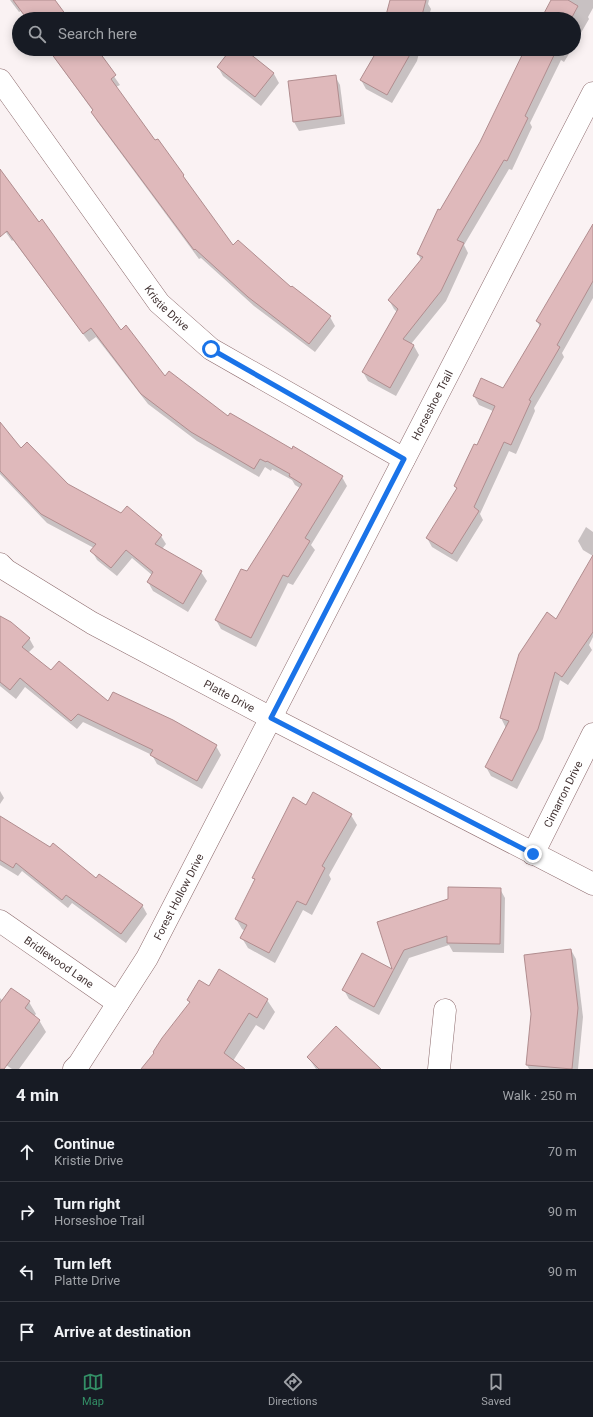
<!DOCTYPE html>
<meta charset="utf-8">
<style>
:root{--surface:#171b24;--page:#242831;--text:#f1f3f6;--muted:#9ea1a6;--line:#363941;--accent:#338f66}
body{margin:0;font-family:Roboto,sans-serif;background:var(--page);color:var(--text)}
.stop{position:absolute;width:12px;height:12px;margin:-9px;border:3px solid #1a73e8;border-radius:50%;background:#fff}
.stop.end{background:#1a73e8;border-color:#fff;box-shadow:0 1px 4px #0008}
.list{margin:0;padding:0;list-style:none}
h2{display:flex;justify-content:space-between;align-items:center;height:52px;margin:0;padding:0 16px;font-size:17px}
h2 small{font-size:13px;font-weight:400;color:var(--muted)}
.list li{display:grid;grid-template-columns:26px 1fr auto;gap:12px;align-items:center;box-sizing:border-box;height:60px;padding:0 16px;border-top:1px solid var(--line)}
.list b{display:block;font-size:15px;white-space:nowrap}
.list p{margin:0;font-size:13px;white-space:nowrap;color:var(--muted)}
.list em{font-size:13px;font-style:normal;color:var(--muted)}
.icon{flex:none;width:22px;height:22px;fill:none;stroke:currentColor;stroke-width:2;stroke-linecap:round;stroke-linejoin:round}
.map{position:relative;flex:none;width:593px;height:1069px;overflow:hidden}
.search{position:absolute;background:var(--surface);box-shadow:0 2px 10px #0003;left:12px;right:12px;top:12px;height:44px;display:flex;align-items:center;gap:10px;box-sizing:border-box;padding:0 14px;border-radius:22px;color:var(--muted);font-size:15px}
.sheet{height:292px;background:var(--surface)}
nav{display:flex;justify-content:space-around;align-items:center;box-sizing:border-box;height:56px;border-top:1px solid var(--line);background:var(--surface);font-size:11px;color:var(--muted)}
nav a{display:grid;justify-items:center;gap:2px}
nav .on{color:var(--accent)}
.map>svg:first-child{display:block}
.shadow{fill:#0003}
.building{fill:#dfb9bb;stroke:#b18d8f}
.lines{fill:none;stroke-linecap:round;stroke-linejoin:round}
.minor-casing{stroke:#8c6a6c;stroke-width:23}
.minor{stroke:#fff;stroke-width:22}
.route{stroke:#1a73e8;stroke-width:5}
.labels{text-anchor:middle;stroke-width:3;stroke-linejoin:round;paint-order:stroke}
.street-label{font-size:11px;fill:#433434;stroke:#fff}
</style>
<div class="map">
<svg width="593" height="1069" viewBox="0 0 593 1069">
<rect width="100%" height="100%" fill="#faf2f3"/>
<!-- shadow -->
<g class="shadow">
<polygon points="10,0 53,0 67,19 26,19 21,11 19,12"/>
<polygon points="391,0 429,0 428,4 431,9 428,19 386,19"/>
<polygon points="552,0 593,0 593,8 588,17 589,19 574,45 574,19 542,19"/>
<polygon points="48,49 95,49 120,85 116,87 155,141 157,140 233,247 330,317 335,326 315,352 254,306 201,258 199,259 97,121 92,112 93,111"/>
<polygon points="233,49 242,49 274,74 279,83 261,106 223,76 218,67"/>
<polygon points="379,49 420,49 417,61 392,103 366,89 361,80"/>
<polygon points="526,49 572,49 564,62 561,60 530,123 532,127 512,170 509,169 464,245 468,253 446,301 411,344 414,346 419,355 396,396 368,381 363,372 397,312 394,309 389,300 421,260 418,254 440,211 481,142"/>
<polygon points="335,76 340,85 345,124 299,131 294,122"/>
<polygon points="0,170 121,331 165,378 228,417 342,477 347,486 311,545 315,550 293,585 288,583 256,647 221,629 216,620 300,488 295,485 292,480 272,469 271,471 265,467 259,477 197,441 148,404 96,337 89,342 13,240 12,241 0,224"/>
<polygon points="593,226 593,298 562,353 564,357 534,408 535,411 516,454 509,451 480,514 483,520 457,562 432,547 427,538 457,489 456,486 477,446 493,411 479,405 474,396 504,390 540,327 537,321"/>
<polygon points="0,423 21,449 67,485 161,536 166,544 162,549 201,572 207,581 188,612 153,591 148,582 152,575 132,558 117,576 97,560 92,551 94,548 47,523 0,474"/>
<polygon points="586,527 593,532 593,556 583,550 578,541"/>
<polygon points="593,557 593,637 589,645 592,650 568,685 560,680 543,739 517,789 491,776 486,767 506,728 501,718"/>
<polygon points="0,616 29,638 34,647 28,653 51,672 108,703 216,746 221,755 202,789 157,764 152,755 83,722 77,729 25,687 16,699 0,686"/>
<polygon points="0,791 4,798 0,804"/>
<polygon points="307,806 351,815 357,825 329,875 331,879 312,915 303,910 275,963 248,948 242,938 245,931 242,929 236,919 255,881 253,878"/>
<polygon points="0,817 97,879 142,905 147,914 126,943 72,903 68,908 22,871 18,876 0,865"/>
<polygon points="500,889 505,898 504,953 453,952 449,945 409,958 379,1015 349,999 344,990 362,954 394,971 378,922"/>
<polygon points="571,950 576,959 583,1017 578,1069 529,1069 527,1065 532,1014"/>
<polygon points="209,987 267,1000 275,1012 264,1030 256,1025 233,1061 239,1069 142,1069 155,1053 190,1003 188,1000"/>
<polygon points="11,989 29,1002 36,1014 34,1016 39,1020 46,1032 19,1069 12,1069 0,1061 0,998 3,1001"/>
<polygon points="308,1057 376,1069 316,1069"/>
</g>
<!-- building -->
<g class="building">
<polygon points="13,0 55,0 69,19 27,19"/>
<polygon points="390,0 426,0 421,19 385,19"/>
<polygon points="551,0 568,0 578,6 571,19 541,19"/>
<polygon points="48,49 97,49 116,75 111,79 155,140 158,139 184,175 183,176 233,245 238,240 291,287 292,286 331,316 309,344 248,297 195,249 194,250 91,112 93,110"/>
<polygon points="231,49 244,49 274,73 255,97 217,67"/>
<polygon points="378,49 408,49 412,51 387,95 360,80"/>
<polygon points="525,49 557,49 525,116 528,118 507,161 504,160 457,240 464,243 441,291 403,339 414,345 390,388 362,372 398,309 388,300 423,257 417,254 438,209 440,210 480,142"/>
<polygon points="336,75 341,116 293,122 288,81"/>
<polygon points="0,169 39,222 42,219 121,330 126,325 165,376 169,371 228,416 230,413 292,449 293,446 343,476 305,538 310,541 288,577 283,575 251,638 215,620 241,569 247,571 302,484 289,476 290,474 267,461 266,462 260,459 254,469 191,432 141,394 91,328 83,334 7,231 0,237"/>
<polygon points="593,224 593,281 557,345 560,347 529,400 531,401 511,445 504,442 474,507 479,511 452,554 426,538 457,488 454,486 474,444 477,445 495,406 473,396 481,378 503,388 541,324 536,321"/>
<polygon points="0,422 21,448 27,442 68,484 121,513 127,506 162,535 155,544 202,571 183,604 147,582 153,572 126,550 111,568 90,551 96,544 41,514 0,471"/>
<polygon points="593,555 593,632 562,677 555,672 538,729 512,781 485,767 509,721 500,718 519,654 547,612 556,619"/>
<polygon points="0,616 11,622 30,638 22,647 51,670 59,661 108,701 113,692 173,720 217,745 197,781 150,755 153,750 78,714 71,721 20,678 10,690 0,682"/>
<polygon points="313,792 352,814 322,866 325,868 306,905 297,901 269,953 240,938 247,925 235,919 255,879 252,878 293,797 306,805"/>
<polygon points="0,816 50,847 53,843 96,878 99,874 143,905 121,934 66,895 62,900 16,863 13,868 0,860"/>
<polygon points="448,887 501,888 500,944 447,943 447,936 404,950 374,1007 342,990 362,953 392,969 377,922 448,899"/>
<polygon points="571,949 578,1008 572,1069 526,1065 531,1014 524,955"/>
<polygon points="219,969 268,999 257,1018 249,1013 224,1053 245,1069 141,1069 154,1053 153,1052 162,1038 190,1002 187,1000 199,980 209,986"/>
<polygon points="11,988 30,1001 25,1008 40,1020 4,1069 0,1069 0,1003"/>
<polygon points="336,1026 381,1069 319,1069 307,1057"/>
</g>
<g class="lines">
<!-- minor casing -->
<g class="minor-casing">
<g id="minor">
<path id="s1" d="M0 80 159 303 211 349 404 459"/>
<path id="s2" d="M0 564 6 570 92 623 271 718 593 884"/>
<path id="s3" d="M533 854 593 734"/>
<path id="s4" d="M0 921 118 1003"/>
<path id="s5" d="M74 1069 79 1064 147 958 593 93"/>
<polyline points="439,1069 445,1010"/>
</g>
</g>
<!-- minor -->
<use href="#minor" class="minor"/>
</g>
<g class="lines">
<!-- route -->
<polyline class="route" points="211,349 404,459 271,718 533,854"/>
</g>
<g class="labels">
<!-- street labels -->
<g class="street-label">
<text dy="4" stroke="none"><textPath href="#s1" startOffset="283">Kristie Drive</textPath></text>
<text dy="4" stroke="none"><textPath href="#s5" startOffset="755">Horseshoe Trail</textPath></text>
<text dy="4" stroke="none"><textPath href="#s2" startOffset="265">Platte Drive</textPath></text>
<text dy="4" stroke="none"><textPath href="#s3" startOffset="67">Cimarron Drive</textPath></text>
<text dy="4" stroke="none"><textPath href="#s5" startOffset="202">Forest Hollow Drive</textPath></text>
<text dy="4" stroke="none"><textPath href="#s4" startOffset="72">Bridlewood Lane</textPath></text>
</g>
</g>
</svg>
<div class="stop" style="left:211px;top:349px"></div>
<div class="stop end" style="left:533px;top:854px"></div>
<div class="search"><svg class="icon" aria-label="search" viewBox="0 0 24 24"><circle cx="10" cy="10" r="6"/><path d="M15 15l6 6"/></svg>Search here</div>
</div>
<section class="sheet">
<h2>4 min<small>Walk · 250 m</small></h2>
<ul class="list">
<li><svg class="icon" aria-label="ahead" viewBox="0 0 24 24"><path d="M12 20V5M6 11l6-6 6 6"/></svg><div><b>Continue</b><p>Kristie Drive</p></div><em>70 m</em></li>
<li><svg class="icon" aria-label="right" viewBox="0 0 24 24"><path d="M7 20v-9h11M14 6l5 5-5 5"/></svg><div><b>Turn right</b><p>Horseshoe Trail</p></div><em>90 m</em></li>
<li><svg class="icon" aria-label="left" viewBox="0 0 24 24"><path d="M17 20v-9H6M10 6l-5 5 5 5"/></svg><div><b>Turn left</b><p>Platte Drive</p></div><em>90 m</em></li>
<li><svg class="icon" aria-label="arrive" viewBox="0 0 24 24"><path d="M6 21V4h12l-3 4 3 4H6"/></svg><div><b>Arrive at destination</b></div></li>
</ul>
</section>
<nav>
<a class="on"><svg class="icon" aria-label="map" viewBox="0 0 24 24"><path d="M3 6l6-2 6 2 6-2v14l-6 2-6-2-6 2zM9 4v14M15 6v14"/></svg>Map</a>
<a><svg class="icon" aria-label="directions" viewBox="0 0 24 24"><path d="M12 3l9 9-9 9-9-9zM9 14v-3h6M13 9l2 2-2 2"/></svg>Directions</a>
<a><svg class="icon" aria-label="saved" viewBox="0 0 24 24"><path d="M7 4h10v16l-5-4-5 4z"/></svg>Saved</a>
</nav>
